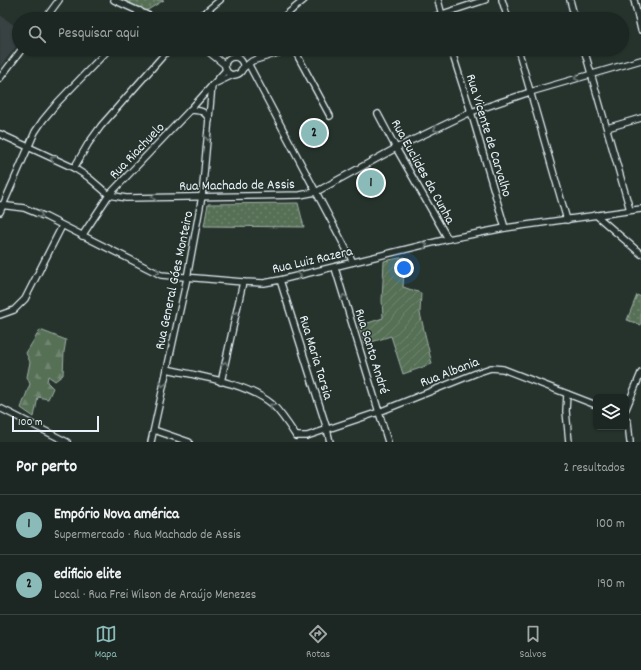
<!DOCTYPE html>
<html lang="pt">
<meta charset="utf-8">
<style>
:root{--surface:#1c2622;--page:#252e2a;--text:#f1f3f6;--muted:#a0a5a5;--line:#3a4340;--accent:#8bbbb9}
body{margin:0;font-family:Dekko,sans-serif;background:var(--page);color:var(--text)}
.controls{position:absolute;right:12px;bottom:12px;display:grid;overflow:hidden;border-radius:6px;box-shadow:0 1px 3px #0004}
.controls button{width:36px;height:36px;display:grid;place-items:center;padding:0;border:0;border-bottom:1px solid var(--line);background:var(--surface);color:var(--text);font:20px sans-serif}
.scale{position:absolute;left:12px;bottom:10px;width:87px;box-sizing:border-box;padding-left:4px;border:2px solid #e8f1f8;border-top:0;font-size:11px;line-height:14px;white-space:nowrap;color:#e8f1f8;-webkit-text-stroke:3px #26332d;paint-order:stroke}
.you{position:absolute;left:404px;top:268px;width:14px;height:14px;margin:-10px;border:3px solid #fff;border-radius:50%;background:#1a73e8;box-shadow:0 0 0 6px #1a73e833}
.badge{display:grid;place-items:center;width:26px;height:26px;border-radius:50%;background:var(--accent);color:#111;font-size:13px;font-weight:700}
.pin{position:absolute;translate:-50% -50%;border:2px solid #fff;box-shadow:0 1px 4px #0006}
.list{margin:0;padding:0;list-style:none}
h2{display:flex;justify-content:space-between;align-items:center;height:52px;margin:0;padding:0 16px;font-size:17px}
h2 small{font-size:13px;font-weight:400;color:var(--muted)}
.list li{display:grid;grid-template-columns:26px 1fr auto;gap:12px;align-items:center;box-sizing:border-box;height:60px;padding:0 16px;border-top:1px solid var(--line)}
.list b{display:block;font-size:15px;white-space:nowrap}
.list p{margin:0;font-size:13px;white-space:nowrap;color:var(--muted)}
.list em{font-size:13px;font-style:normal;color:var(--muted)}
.icon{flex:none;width:22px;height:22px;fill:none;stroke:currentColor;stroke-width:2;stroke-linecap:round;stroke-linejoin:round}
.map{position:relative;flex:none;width:641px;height:442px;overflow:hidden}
.search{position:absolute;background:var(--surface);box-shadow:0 1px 3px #0004;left:12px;right:12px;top:12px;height:44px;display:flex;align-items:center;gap:10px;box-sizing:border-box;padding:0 14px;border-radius:22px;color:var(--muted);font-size:15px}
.sheet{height:172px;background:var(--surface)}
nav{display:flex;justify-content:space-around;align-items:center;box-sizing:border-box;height:56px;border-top:1px solid var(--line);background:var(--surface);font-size:11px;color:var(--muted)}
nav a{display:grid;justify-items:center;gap:2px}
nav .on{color:var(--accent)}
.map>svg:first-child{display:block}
.built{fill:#384342}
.grass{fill:url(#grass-dots);stroke:#a0b0a7}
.forest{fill:url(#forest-firs);stroke:#a0b0a7}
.garden{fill:url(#garden-furrows);stroke:#a0b0a7}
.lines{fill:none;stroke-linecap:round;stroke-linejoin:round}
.minor-casing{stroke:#e8f1f8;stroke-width:8}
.minor{stroke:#26332d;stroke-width:5.5}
.oneway{stroke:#6a7674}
.labels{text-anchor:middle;stroke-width:3;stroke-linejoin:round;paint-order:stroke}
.street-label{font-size:14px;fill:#e8f1f8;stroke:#26332d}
</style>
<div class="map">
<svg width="641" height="442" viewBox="0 0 641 442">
<defs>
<pattern id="grass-dots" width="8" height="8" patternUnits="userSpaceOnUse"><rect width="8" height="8" fill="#577056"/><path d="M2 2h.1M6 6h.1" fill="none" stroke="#6f856f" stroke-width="1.8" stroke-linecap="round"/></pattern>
<pattern id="forest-firs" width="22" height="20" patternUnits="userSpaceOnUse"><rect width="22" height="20" fill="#577056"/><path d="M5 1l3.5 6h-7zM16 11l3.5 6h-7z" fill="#6f856f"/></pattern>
<pattern id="garden-furrows" width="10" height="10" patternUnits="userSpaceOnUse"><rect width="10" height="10" fill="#577056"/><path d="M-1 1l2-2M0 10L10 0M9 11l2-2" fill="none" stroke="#6f856f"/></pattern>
</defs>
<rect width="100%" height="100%" fill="#26332d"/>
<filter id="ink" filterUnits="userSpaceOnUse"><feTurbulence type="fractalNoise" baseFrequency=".025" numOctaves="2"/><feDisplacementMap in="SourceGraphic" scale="8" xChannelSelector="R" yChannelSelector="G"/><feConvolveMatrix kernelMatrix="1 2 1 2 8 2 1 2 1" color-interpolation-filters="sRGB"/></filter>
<g filter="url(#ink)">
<!-- built -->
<polygon class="built" points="0,15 19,29 19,43 0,67"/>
<!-- grass -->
<g class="grass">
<polygon points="122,0 164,0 146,11"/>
<polygon points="298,203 304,227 204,226 208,204"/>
<polygon points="637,295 641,297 641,325 627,320"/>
</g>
<!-- forest -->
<polygon class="forest" points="40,330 66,340 64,352 63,375 55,381 48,376 47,382 53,388 48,399 38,397 34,417 21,408 30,384 27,377 30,362 26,353"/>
<!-- garden -->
<polygon class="garden" points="405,257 403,287 421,293 420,313 432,364 403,374 391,336 365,344 359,326 383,318 382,300 384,261"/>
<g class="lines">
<!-- minor casing -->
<g class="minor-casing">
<g id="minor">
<polyline points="114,0 156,19"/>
<polyline points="438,0 443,19"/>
<polyline points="502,0 508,19"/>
<polyline points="570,0 575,19"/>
<polyline points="634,0 641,30"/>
<polyline points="45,19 59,0"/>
<polyline points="134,19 140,11"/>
<polyline points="197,19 220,0"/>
<polyline points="281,19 304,0"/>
<polyline points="427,19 485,0"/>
<polyline points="205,49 225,65"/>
<polyline points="294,49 330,116"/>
<polyline points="451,49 471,112 505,228"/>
<polyline points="518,49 567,220"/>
<polyline points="584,49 630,210"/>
<polyline points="233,57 245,49"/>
<circle cx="234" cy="66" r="9"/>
<polyline points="249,65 353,262"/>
<polyline points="241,70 252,61 291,49"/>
<polyline points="0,78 22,49"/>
<polyline points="216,83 235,74"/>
<path d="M190 110C200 111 205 110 209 120"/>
<polyline points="378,114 396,148 448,239"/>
<polyline points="607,128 641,118"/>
<polyline points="0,134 74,168 88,177 109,195 126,198 300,195 316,192 396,148 471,112 530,92 641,60"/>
<polyline points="74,168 88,144 101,126 169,49"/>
<polyline points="0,205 24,208 46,217 161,275 243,282 264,283 280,280 448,239 505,228 641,209"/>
<polyline points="0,212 35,132 43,120 58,102 109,49"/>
<polyline points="596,215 641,254"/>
<polyline points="82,236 109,195 190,110 226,70"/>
<polyline points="335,268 388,442"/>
<polyline points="280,280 327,429 330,442"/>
<polyline points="0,315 14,310 25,299 62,226"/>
<path d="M167 369C198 376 247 383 272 404 281 413 289 425 296 436"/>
<polyline points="221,382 243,282"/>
<polyline points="567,394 566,411 569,442"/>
<polyline points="0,408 67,442"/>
<polyline points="626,409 641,373"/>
<polyline points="626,420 628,422 630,442"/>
<polyline points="154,430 189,442"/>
<polyline points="296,436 307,436 379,412 479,372 491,368 503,369 596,405"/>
<polyline points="151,442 187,278 202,196 212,85"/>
</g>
</g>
<!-- minor -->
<use href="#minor" class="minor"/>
</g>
<!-- one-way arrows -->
<defs><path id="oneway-chevron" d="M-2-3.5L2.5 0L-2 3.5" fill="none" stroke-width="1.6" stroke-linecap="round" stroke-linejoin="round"/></defs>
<g class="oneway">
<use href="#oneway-chevron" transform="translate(577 78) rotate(164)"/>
<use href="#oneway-chevron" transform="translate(436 129) rotate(154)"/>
<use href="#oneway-chevron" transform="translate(208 138) rotate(97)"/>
<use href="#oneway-chevron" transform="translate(53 159) rotate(-155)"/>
<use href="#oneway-chevron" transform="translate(154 197) rotate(179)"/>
<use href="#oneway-chevron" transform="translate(40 215) rotate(23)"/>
<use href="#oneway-chevron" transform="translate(425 245) rotate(-14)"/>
<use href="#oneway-chevron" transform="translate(157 272) rotate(23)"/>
<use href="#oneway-chevron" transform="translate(299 276) rotate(-13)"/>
<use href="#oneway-chevron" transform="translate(344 297) rotate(-107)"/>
<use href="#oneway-chevron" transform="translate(236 314) rotate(-77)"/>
<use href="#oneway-chevron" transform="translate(225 364) rotate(-79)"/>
<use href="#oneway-chevron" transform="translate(163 384) rotate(102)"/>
<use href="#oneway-chevron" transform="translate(272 406) rotate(-137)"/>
</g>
</g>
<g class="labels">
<!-- street labels -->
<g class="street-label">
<text transform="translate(490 135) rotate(73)" y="5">Rua Vicente de Carvalho</text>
<text transform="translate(136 150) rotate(-46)" y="5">Rua Riachuelo</text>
<text transform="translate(424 171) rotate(61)" y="5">Rua Euclides da Cunha</text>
<text transform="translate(237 184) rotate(-1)" y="5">Rua Machado de Assis</text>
<text transform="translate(312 259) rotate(-13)" y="5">Rua Luiz Razera</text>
<text transform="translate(173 280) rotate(-78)" y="5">Rua General Góes Monteiro</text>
<text transform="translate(373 351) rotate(73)" y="5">Rua Santo André</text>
<text transform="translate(317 357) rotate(73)" y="5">Rua Maria Tarsia</text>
<text transform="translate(449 371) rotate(-21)" y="5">Rua Albania</text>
</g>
</g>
</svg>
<div class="controls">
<button><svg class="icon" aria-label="layers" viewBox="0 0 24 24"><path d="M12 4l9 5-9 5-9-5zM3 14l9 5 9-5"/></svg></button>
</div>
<div class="scale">100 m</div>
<div class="you"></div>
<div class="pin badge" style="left:371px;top:183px">1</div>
<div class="pin badge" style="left:314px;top:133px">2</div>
<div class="search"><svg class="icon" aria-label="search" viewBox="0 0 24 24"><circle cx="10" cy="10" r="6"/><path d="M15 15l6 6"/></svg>Pesquisar aqui</div>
</div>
<section class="sheet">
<h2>Por perto<small>2 resultados</small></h2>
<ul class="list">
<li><span class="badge">1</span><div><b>Empório Nova américa</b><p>Supermercado · Rua Machado de Assis</p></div><em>100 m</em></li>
<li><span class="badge">2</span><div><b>edificio elite</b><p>Local · Rua Frei Wilson de Araújo Menezes</p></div><em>190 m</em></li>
</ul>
</section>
<nav>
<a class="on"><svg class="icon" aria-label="map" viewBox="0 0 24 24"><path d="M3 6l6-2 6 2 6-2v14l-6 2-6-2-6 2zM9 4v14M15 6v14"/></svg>Mapa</a>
<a><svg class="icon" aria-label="directions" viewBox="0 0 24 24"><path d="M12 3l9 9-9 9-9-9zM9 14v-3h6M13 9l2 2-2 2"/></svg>Rotas</a>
<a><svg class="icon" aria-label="saved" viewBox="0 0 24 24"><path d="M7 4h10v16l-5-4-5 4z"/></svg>Salvos</a>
</nav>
